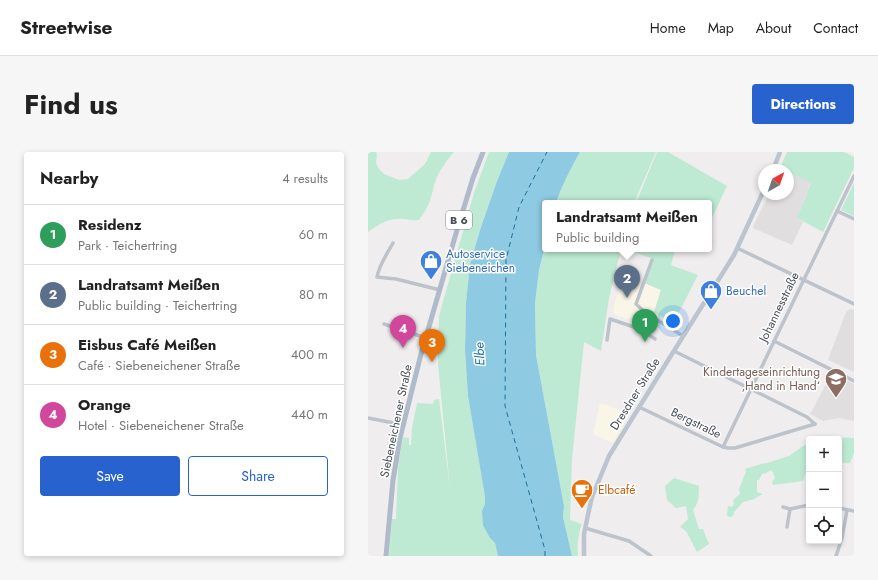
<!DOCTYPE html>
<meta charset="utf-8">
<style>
:root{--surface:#fff;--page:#f6f6f6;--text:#222;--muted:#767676;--line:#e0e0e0;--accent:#2862ce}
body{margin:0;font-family:Jost,sans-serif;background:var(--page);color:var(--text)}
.controls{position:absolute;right:12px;bottom:12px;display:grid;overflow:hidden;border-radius:4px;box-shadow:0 2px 6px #0003}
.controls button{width:36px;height:36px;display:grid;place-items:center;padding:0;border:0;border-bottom:1px solid var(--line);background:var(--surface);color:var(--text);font:20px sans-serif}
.compass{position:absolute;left:390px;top:12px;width:36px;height:36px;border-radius:50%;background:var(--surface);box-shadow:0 2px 6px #0003;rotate:40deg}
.you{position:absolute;left:305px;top:169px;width:14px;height:14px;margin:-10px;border:3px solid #fff;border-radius:50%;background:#1a73e8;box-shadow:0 0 0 6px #1a73e833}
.badge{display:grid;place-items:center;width:26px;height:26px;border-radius:50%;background:var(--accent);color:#fff;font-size:13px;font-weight:700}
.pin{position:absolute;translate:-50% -33px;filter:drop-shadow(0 1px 2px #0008)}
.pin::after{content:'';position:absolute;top:21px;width:14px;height:12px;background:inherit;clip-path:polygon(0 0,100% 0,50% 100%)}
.popup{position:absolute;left:174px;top:48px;width:170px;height:52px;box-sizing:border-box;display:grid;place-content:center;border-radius:4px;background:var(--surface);filter:drop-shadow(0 1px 3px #0005);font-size:13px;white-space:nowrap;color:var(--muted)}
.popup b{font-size:15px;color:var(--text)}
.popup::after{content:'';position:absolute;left:50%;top:100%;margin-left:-8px;border:8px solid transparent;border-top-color:var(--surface)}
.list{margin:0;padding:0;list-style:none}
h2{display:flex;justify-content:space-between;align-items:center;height:52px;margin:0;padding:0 16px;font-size:17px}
h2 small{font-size:13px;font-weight:400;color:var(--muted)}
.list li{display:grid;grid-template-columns:26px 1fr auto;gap:12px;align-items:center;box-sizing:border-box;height:60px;padding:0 16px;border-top:1px solid var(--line)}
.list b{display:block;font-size:15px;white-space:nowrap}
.list p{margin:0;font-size:13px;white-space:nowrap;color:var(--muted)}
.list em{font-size:13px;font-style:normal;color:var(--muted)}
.actions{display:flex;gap:8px;padding:12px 16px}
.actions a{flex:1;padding:9px 0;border:1px solid var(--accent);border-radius:4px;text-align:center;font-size:14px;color:var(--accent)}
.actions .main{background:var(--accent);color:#fff}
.icon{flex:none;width:22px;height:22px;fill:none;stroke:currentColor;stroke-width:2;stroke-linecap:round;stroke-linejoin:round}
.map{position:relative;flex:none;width:486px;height:404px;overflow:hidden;border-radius:4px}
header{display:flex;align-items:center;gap:24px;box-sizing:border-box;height:56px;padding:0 20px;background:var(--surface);border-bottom:1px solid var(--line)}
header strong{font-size:19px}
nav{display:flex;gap:22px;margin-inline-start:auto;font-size:14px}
.intro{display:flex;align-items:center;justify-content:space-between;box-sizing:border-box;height:96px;padding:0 24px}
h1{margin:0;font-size:28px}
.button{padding:10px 18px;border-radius:4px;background:var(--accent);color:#fff;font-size:14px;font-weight:700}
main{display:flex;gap:24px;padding:0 24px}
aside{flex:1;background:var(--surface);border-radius:4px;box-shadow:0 2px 6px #0003}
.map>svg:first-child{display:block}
.commercial{fill:#faf6e7}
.education{fill:#e0dede}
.green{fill:#beead3}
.water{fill:#8fcae3}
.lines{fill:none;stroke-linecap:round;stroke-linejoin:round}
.ferry{stroke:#18739a;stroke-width:1;stroke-dasharray:5 4;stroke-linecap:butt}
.minor{stroke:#bcc3cb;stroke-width:3.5}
.secondary{stroke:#bcc4cf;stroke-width:4.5}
.primary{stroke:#afbaca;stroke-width:5}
.labels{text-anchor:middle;stroke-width:3;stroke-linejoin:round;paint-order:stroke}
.shield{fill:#fff;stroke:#7e848a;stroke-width:1}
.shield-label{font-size:11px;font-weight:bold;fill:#474f58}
.shop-label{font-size:12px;fill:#366cbe;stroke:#fff;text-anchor:start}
.street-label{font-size:12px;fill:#474f58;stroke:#fff}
.education-label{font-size:12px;fill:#785e54;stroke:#fff;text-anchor:end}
.food-label{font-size:12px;fill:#c56008;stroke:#fff;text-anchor:start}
.water-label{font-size:13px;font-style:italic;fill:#18739a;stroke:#fff}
</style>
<header>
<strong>Streetwise</strong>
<nav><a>Home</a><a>Map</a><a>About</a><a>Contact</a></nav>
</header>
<div class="intro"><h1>Find us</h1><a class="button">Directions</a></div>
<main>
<aside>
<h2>Nearby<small>4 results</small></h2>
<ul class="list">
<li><span class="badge" style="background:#2e9e5b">1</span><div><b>Residenz</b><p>Park · Teichertring</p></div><em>60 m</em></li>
<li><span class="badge" style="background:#5c6f8a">2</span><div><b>Landratsamt Meißen</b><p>Public building · Teichertring</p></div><em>80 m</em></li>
<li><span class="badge" style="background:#e8710a">3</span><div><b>Eisbus Café Meißen</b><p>Café · Siebeneichener Straße</p></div><em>400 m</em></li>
<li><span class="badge" style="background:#d1479c">4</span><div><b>Orange</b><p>Hotel · Siebeneichener Straße</p></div><em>440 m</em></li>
</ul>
<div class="actions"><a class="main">Save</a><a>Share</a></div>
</aside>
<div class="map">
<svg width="486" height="404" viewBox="0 0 486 404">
<rect width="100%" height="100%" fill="#efeded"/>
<!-- commercial -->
<g class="commercial">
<polygon points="255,125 272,131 276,131 293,138 286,160 305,172 301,179 282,166 279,171 274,171 262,166 260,167 245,162 246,153"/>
<polygon points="232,251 262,261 245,291 225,282"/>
</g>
<!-- education -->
<g class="education">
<polygon points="420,20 443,30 429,66 435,70 424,93 385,76 386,72 401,42 420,42"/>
<polygon points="482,157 486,158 486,220 460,208 478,160"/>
<polygon points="464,221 486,232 486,269 471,266 455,269 442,262"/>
</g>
<!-- green -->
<g class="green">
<path d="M0 0H8L9 2 8 11 11 17 16 22 31 28 40 27 57 12 63 0H86C79 8 73 16 68 27 66 33 65 39 63 45 61 53 56 61 51 68 42 69 37 66 29 67 18 67 9 74 0 80Z"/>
<polygon points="121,0 141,0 129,29 113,75 102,112 98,151 97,198 100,244 117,345 117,352 114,359 122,386 127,391 130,404 21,404 24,367 28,367 30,315 35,285 41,286 41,293 43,293 44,276 49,251 65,252 66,248 71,247 82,336 70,212 70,194 71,164 74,153 106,41"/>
<path d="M212 0H288L266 51H188C194 33 203 16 212 0Z"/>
<polygon points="289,0 300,0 359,34 341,72 341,51 268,51"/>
<polygon points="419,0 476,0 486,5 486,16 455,80 429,66 443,31 420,20 420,18 416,18 412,16"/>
<polygon points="486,31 486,64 473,58"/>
<path d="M177 94V97H253L241 146 233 199 216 190 204 307 202 368 214 372C210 382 209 393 210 404H204L195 365 196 354 168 203 167 151 171 118Z"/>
<polygon points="258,97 306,97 307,98 303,113 330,123 305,172 286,160 293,138 276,131 285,107"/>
<polygon points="467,285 486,286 486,301 482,311 474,311 471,313 471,287 460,287"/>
<polygon points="441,292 441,317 438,320 435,329 405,333 404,330 407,326 405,320 403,318 398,321 394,322 391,328 389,328 389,340 395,342 386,347 375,350 366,360 365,364 362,365 359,364 360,354 364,355 366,352 365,348 372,342 371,337 378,320 377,317 393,312 399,311 421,304 435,294"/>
<path d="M306 326 331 334C331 343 331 351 325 358L331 377H335L341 392 329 400 318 379 312 375 320 367 318 354 308 356 299 348 297 334Z"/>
</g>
<!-- water -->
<path class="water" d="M141 0H212C203 16 194 33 188 51H177V94L171 118 167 151 168 203 196 354 195 365 204 404H130L127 391 122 386 115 373 114 359 117 352V345L100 244 97 198 98 151 102 112 113 75 129 29Z"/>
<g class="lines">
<!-- ferry -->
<polyline class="ferry" points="177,404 177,398 137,254 138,108 151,55 179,0"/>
<!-- minor -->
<g class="minor">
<polyline points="469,59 486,67"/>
<path d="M25 91C19 102 11 113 9 125L28 127 72 138"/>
<polyline points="369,96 486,152"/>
<polyline points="284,108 268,152 278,161 315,184"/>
<polyline points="16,172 58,186"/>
<polyline points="272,177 287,187"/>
<polyline points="239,188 242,167 272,177 278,161"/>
<polyline points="406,189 486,229"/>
<polyline points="306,199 439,265 447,272"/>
<polyline points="271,255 355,295 360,296 367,296 447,272"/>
<polyline points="0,266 36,273"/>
<polyline points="355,295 486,24"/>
<polyline points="415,355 422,357 441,353"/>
<polyline points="471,356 486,359"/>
<polyline points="419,375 422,357"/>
<polyline points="217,376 261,389 283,404"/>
<polyline points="468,404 474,386 479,358"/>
</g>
<!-- secondary -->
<g class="secondary">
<polyline points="405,18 412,0"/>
<polyline points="216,404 216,382 221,358 224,345 241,304 299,210 366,103 396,38"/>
</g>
<!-- primary -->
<polyline class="primary" points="18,404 25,328 32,286 53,202 89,78 105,26 115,0"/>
</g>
<!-- icons -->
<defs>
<g id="shop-pin" transform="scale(1.15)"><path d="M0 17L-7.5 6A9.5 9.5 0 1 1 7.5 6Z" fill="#3f7fe0" stroke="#fff"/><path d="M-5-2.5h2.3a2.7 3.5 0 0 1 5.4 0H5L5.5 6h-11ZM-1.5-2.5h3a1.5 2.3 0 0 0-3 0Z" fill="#fff"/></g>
<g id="school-pin" transform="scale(1.15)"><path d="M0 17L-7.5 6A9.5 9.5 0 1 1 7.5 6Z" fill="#8d6e63" stroke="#fff"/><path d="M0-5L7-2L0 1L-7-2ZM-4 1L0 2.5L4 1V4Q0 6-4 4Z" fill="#fff"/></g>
<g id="cafe-pin" transform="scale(1.15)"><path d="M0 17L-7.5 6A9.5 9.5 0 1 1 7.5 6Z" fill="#e8710a" stroke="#fff"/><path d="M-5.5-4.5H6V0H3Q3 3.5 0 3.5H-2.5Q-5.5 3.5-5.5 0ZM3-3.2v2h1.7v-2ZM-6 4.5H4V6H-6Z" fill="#fff"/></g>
</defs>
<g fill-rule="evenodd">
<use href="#shop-pin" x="63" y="109"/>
<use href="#shop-pin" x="343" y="139"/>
<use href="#school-pin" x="468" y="227"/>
<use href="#cafe-pin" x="214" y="338"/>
</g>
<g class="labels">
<!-- shield labels -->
<rect class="shield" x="78" y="59" width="26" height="18" rx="3"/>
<g class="shield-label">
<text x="91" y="72">B 6</text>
</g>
<!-- shop labels -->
<g class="shop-label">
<text x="78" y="106">Autoservice<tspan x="78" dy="14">Siebeneichen</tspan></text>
<text x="358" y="143">Beuchel</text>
</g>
<!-- street labels -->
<g class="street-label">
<text transform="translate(411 155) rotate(-64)" y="4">Johannesstraße</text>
<text transform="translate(267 242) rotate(-58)" y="4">Dresdner Straße</text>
<text transform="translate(28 269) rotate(-78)" y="4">Siebeneichener Straße</text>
<text transform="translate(328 271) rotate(26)" y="4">Bergstraße</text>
</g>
<!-- education labels -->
<g class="education-label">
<text x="452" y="224">Kindertageseinrichtung<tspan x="452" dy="14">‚Hand in Hand‘</tspan></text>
</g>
<!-- food labels -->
<g class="food-label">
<text x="230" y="342">Elbcafé</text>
</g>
<!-- water labels -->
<g class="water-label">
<text transform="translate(111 202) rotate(-93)" y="5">Elbe</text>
</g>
</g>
</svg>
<div class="controls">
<button>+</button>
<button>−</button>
<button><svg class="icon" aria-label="locate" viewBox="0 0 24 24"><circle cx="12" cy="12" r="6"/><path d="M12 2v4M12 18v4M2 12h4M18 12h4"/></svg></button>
</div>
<svg class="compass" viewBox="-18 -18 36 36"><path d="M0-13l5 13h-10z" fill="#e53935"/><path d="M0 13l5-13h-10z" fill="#767676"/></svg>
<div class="you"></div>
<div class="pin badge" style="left:277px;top:190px;background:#2e9e5b">1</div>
<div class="pin badge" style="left:259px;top:146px;background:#5c6f8a">2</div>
<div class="popup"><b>Landratsamt Meißen</b>Public building</div>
<div class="pin badge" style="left:64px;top:210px;background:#e8710a">3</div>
<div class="pin badge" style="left:35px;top:196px;background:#d1479c">4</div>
</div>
</main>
